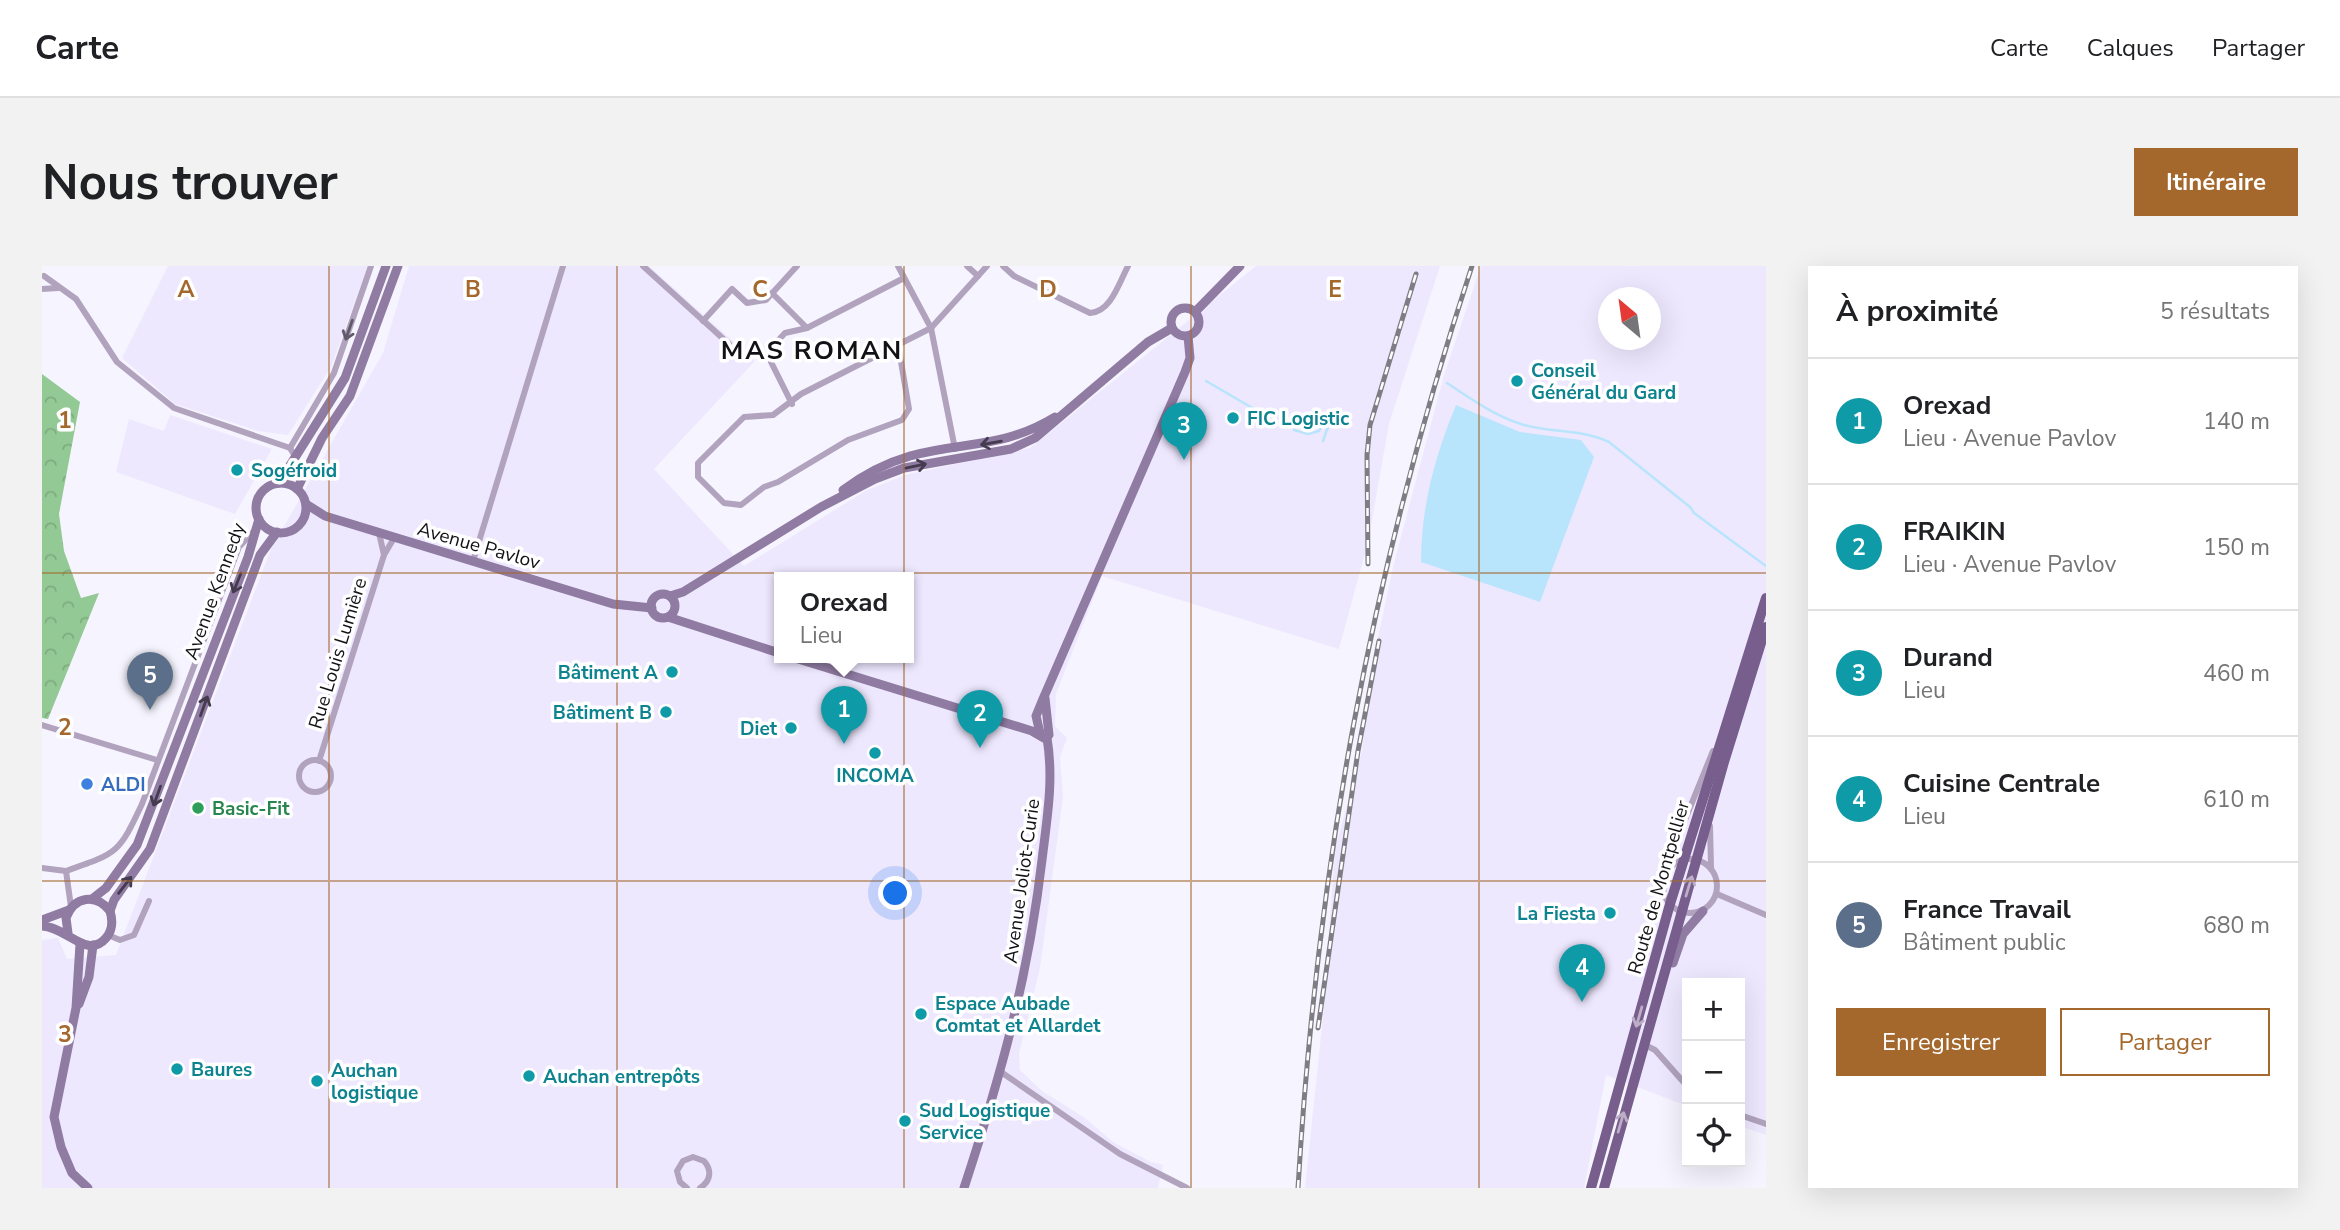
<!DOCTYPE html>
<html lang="fr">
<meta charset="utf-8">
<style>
:root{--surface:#fff;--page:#f2f2f2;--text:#202124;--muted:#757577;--line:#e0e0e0;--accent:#a4672c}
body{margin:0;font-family:"Nunito Sans",sans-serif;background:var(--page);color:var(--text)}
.controls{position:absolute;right:21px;bottom:21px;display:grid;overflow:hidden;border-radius:0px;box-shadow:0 7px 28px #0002}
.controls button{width:63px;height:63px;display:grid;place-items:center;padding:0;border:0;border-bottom:2px solid var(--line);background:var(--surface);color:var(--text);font:35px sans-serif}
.compass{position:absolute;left:1556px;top:21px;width:63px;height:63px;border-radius:50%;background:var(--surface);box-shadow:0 7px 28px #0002;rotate:331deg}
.you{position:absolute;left:854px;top:628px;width:24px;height:24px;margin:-18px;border:5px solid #fff;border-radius:50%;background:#1a73e8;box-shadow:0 0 0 10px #1a73e833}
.badge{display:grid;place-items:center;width:46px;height:46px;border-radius:50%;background:var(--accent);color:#fff;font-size:23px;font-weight:700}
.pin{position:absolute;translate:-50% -58px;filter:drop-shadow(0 2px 4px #0008)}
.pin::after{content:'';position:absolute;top:37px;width:24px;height:21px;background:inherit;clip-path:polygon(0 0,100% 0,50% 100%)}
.popup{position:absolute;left:732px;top:306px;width:140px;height:91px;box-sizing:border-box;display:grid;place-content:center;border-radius:0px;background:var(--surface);filter:drop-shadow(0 2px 5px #0005);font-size:23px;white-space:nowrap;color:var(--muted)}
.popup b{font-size:26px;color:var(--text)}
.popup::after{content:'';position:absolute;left:50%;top:100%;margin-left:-14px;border:14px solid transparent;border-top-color:var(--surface)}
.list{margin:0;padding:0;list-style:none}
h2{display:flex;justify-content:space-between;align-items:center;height:91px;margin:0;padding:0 28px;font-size:30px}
h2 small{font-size:23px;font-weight:400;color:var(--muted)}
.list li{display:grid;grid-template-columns:46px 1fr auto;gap:21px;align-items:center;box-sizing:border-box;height:126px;padding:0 28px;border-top:2px solid var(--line)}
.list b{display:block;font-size:26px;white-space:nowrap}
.list p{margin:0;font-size:23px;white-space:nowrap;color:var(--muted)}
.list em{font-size:23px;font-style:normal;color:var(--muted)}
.actions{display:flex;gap:14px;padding:21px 28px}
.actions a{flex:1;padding:16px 0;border:2px solid var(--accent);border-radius:0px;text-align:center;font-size:24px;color:var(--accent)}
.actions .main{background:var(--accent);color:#fff}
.icon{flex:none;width:38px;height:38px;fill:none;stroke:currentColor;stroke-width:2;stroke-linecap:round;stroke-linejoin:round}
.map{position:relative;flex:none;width:1724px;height:922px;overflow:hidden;border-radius:0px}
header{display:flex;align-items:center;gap:42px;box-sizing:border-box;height:98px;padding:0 35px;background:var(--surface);border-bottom:2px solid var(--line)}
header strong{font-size:33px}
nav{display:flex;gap:38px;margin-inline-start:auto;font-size:24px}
.intro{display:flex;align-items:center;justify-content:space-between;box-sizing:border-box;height:168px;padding:0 42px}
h1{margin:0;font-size:49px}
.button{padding:18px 32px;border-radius:0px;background:var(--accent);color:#fff;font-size:24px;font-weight:700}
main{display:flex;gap:42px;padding:0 42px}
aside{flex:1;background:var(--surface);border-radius:0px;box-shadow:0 7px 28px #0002}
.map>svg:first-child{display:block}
.built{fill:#eee8ff;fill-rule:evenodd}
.forest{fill:url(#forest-crowns)}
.water{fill:#b8e4fc}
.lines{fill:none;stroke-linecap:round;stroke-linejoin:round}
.stream{stroke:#b8e4fc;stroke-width:2.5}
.street{stroke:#b1a3be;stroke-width:6}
.secondary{stroke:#907ba2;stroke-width:9}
.primary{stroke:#785e8d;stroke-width:10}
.rail-casing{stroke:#7f7d84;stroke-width:5}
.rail{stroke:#fff;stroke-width:2.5;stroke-dasharray:8;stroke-linecap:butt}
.oneway{stroke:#625a6a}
.oneway2{stroke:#443b4e}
.oneway3{stroke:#bcaec6}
.grid{fill:none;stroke:#a4672c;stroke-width:2;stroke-opacity:0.55}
.culture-dot{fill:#0f9aa8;stroke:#fff;stroke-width:2.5}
.shop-dot{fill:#3f7fe0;stroke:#fff;stroke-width:2.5}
.leisure-dot{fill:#2e9e5b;stroke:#fff;stroke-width:2.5}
.labels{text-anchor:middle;stroke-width:7;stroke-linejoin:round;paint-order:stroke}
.culture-label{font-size:19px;font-weight:bold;fill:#0d838f;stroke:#fff;text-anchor:start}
.street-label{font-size:19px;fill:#121116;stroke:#fff}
.shop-label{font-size:19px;font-weight:bold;fill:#366cbe;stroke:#fff;text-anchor:start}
.leisure-label{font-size:19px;font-weight:bold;fill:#27864d;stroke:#fff;text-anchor:start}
.district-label{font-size:26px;font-weight:bold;letter-spacing:2px;fill:#121116;stroke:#fff}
.grid-label{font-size:23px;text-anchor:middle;font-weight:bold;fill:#a4672c;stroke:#fff;stroke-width:7;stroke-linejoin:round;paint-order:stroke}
</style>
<header>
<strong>Carte</strong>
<nav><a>Carte</a><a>Calques</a><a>Partager</a></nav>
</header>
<div class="intro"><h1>Nous trouver</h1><a class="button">Itinéraire</a></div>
<main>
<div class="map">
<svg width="1724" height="922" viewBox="0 0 1724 922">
<defs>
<pattern id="forest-crowns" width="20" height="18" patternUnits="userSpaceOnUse" patternTransform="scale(1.75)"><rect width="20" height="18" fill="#93c994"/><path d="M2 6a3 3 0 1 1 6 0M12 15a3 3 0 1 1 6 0" fill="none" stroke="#7eac7f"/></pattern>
</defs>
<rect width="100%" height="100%" fill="#f6f4fe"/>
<!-- built -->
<g class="built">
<polygon points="126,0 326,0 289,101 246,169 216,165 133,138 80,92"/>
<path d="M367 0H607L713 95 612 203 702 300 825 224 863 209 988 182 1214 0H1398L1347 158 1326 276 1297 383 1060 310 1014 428 1013 460 1025 472 1018 491 1021 531 998 702 977 788 978 804 1000 825 1043 852 1071 876 1109 896 1121 899 1116 922H0V674L16 672 25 693 74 689 229 283 341 87ZM737 312H867V392H737Z"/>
<path d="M1439 0H1724V869L1698 860V717H1645V840L1564 809 1542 922H1263L1281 751 1293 583 1320 485 1330 400 1351 301 1402 109ZM1566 32H1608V74H1566Z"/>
<polygon points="128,149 230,183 193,248 74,206 87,153 122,165"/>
</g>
<!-- forest -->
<polygon class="forest" points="0,108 38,136 17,248 22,285 39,332 57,327 6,453 0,452"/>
<!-- water -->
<path class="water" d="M1414 139 1478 166 1539 174 1552 191 1498 336 1379 296C1379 241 1393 190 1414 139Z"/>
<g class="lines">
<!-- stream -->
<g class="stream">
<polyline points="1164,115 1226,151"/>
<path d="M1405 117C1429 133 1454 151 1482 159 1509 167 1540 163 1567 176L1648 241 1652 247 1724 300"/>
<polyline points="1252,164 1266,168 1277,165 1286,150"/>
<polyline points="1281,175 1289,152"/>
</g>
<!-- street -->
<g class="street">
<polyline points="601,0 687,78"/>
<polyline points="856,0 889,62 913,183"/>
<polyline points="925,0 936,10"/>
<path d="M961 0 972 10 1048 47C1069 46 1077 17 1086 0"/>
<polyline points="2,10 34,33 75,96 132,142 248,182 254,192"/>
<polyline points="0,23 16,22"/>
<polyline points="730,27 765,62 862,12"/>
<polyline points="661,55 690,23 705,37 724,34 755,0"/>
<polyline points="856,78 867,143 860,154 806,174 736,216 722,221 699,239 682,237 656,211 656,197 702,151 731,149 759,128 889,62 945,0"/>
<polyline points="750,138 729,96 729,82 743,67 765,62"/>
<polyline points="248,182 292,107 329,0"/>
<polyline points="337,267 342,289"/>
<polyline points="431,295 521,0"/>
<polyline points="0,459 115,494"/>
<circle cx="273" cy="510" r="16"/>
<polyline points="277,495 342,289 352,272"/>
<polyline points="1668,560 1669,601"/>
<circle cx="1648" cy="620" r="27"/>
<polyline points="1628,601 1636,571 1671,485"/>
<polyline points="0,602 24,605 29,641"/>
<path d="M24 605C76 587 77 587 100 538L197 281 213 264"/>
<polyline points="1675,628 1724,649"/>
<polyline points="66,669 78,674 92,669 107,635"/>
<polyline points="1601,778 1613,784 1645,820"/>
<polyline points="959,806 1078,888 1145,922"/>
<polyline points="1698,849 1724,858"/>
<path d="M645 922 638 916 635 905 641 895 651 891 662 895C670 904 669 915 658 922"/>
</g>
<!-- secondary -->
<g class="secondary">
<circle cx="1143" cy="56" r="14"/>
<polyline points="1153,46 1198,0"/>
<polyline points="237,217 303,112 344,0"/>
<circle cx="239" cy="242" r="25"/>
<polyline points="255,223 280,172 308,130 356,0"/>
<path d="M801 224C821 209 844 197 868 190 923 175 960 183 1013 151"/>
<polyline points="264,238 283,250 571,338 610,342"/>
<circle cx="621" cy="340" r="12"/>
<polyline points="628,330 641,326 779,241 833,213 862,202 969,183 993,172 1106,76 1130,62"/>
<polyline points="626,351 737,387"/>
<polyline points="753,392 990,465 1002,472 1007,469 1003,432"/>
<polyline points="998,467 994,450 1001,433 1143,106 1148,92 1146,70"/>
<polyline points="50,633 64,622 95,579 206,291 217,253"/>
<polyline points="68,645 72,634 108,583 218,289 235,266"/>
<polyline points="0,654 27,644"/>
<path d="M0 660C25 661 45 694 64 672 71 664 71 655 68 645 54 627 32 630 24 652L26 667"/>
<polyline points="38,678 34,742 12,851 19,881 30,907 46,922"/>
<polyline points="1631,697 1641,668 1661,645"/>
<polyline points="37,738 47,711 51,679"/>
<path d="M922 922C959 809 986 713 1000 594 1005 552 1012 514 1005 472"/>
</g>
<!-- primary -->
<g class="primary">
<polyline points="1549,922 1628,638 1724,332"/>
<polyline points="1562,922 1682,496 1724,361"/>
</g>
<!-- rail casing -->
<g class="rail-casing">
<g id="rail">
<polyline points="1326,298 1325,189 1328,159 1374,8"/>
<polyline points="1276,762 1316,485 1337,375"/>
<path d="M1256 922C1275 600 1329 306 1430 0"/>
</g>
</g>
<!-- rail -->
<use href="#rail" class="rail"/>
</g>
<!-- one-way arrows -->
<defs><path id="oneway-shaft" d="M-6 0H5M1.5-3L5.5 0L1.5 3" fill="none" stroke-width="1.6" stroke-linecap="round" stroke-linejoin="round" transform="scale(1.75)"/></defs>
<use class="oneway" href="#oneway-shaft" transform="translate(307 64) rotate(109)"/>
<g class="oneway2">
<use href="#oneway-shaft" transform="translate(949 177) rotate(170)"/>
<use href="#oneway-shaft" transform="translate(874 200) rotate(-12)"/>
<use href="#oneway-shaft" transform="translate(195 317) rotate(112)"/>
<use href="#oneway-shaft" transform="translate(162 440) rotate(-70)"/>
<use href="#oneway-shaft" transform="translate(115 530) rotate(110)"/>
<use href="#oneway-shaft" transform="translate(83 619) rotate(-52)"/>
</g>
<g class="oneway3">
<use href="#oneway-shaft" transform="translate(1647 620) rotate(-73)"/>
<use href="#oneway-shaft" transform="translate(1597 751) rotate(106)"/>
<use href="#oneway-shaft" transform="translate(1579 856) rotate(-74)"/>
</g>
<!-- grid -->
<path class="grid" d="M287 0V922M575 0V922M862 0V922M1149 0V922M1437 0V922M0 307H1724M0 615H1724"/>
<!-- markers -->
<g class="culture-dot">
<circle cx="1475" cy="115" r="7"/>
<circle cx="1191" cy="152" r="7"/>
<circle cx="195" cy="204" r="7"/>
<circle cx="630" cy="406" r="7"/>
<circle cx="624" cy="446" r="7"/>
<circle cx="749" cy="462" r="7"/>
<circle cx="833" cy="487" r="7"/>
<circle cx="1568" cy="647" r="7"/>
<circle cx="879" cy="748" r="7"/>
<circle cx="135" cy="803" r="7"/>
<circle cx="487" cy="810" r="7"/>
<circle cx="275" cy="815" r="7"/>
<circle cx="863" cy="855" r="7"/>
</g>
<circle class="shop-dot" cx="45" cy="518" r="7"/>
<circle class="leisure-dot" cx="156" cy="542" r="7"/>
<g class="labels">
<!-- culture labels -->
<g class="culture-label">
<text x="1489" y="111">Conseil<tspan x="1489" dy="22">Général du Gard</tspan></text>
<text x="1205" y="159">FIC Logistic</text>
<text x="209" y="211">Sogéfroid</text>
<text x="616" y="413" text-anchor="end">Bâtiment A</text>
<text x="610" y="453" text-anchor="end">Bâtiment B</text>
<text x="735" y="469" text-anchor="end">Diet</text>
<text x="833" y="516" text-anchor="middle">INCOMA</text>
<text x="1554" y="654" text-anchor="end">La Fiesta</text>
<text x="893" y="744">Espace Aubade<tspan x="893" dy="22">Comtat et Allardet</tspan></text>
<text x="149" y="810">Baures</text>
<text x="289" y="811">Auchan<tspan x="289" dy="22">logistique</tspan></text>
<text x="501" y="817">Auchan entrepôts</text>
<text x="877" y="851">Sud Logistique<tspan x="877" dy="22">Service</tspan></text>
</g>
<!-- street labels -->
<g class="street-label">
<text transform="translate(437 279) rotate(16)" y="7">Avenue Pavlov</text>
<text transform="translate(172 325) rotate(-70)" y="7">Avenue Kennedy</text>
<text transform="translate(295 387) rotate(-73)" y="7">Rue Louis Lumière</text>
<text transform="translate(979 615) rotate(-82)" y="7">Avenue Joliot-Curie</text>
<text transform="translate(1616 621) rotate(-74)" y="7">Route de Montpellier</text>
</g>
<!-- shop labels -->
<g class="shop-label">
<text x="59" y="525">ALDI</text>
</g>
<!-- leisure labels -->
<g class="leisure-label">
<text x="170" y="549">Basic-Fit</text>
</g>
<!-- district labels -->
<g class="district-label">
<text x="770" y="93">MAS ROMAN</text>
</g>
</g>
<g class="grid-label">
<text x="144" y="31">A</text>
<text x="431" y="31">B</text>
<text x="718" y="31">C</text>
<text x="1006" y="31">D</text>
<text x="1293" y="31">E</text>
<text x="23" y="162">1</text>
<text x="23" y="469">2</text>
<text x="23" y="776">3</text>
</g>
</svg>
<div class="controls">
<button>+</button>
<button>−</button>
<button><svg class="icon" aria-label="locate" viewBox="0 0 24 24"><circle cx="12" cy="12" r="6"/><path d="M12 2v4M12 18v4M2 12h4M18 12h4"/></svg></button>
</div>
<svg class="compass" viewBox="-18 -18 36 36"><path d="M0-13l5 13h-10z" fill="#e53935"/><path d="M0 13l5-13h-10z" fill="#757577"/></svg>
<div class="you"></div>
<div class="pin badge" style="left:802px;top:478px;background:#0f9aa8">1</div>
<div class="popup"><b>Orexad</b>Lieu</div>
<div class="pin badge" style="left:938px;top:482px;background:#0f9aa8">2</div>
<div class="pin badge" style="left:1142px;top:194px;background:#0f9aa8">3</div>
<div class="pin badge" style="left:1540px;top:736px;background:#0f9aa8">4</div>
<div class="pin badge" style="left:108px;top:444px;background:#5c6f8a">5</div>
</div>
<aside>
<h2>À proximité<small>5 résultats</small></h2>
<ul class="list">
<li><span class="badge" style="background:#0f9aa8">1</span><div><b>Orexad</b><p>Lieu · Avenue Pavlov</p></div><em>140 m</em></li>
<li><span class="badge" style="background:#0f9aa8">2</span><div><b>FRAIKIN</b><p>Lieu · Avenue Pavlov</p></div><em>150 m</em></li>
<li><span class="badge" style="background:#0f9aa8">3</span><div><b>Durand</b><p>Lieu</p></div><em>460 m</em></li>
<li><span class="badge" style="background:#0f9aa8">4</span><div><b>Cuisine Centrale</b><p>Lieu</p></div><em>610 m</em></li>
<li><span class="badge" style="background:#5c6f8a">5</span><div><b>France Travail</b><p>Bâtiment public</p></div><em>680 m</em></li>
</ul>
<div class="actions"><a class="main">Enregistrer</a><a>Partager</a></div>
</aside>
</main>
